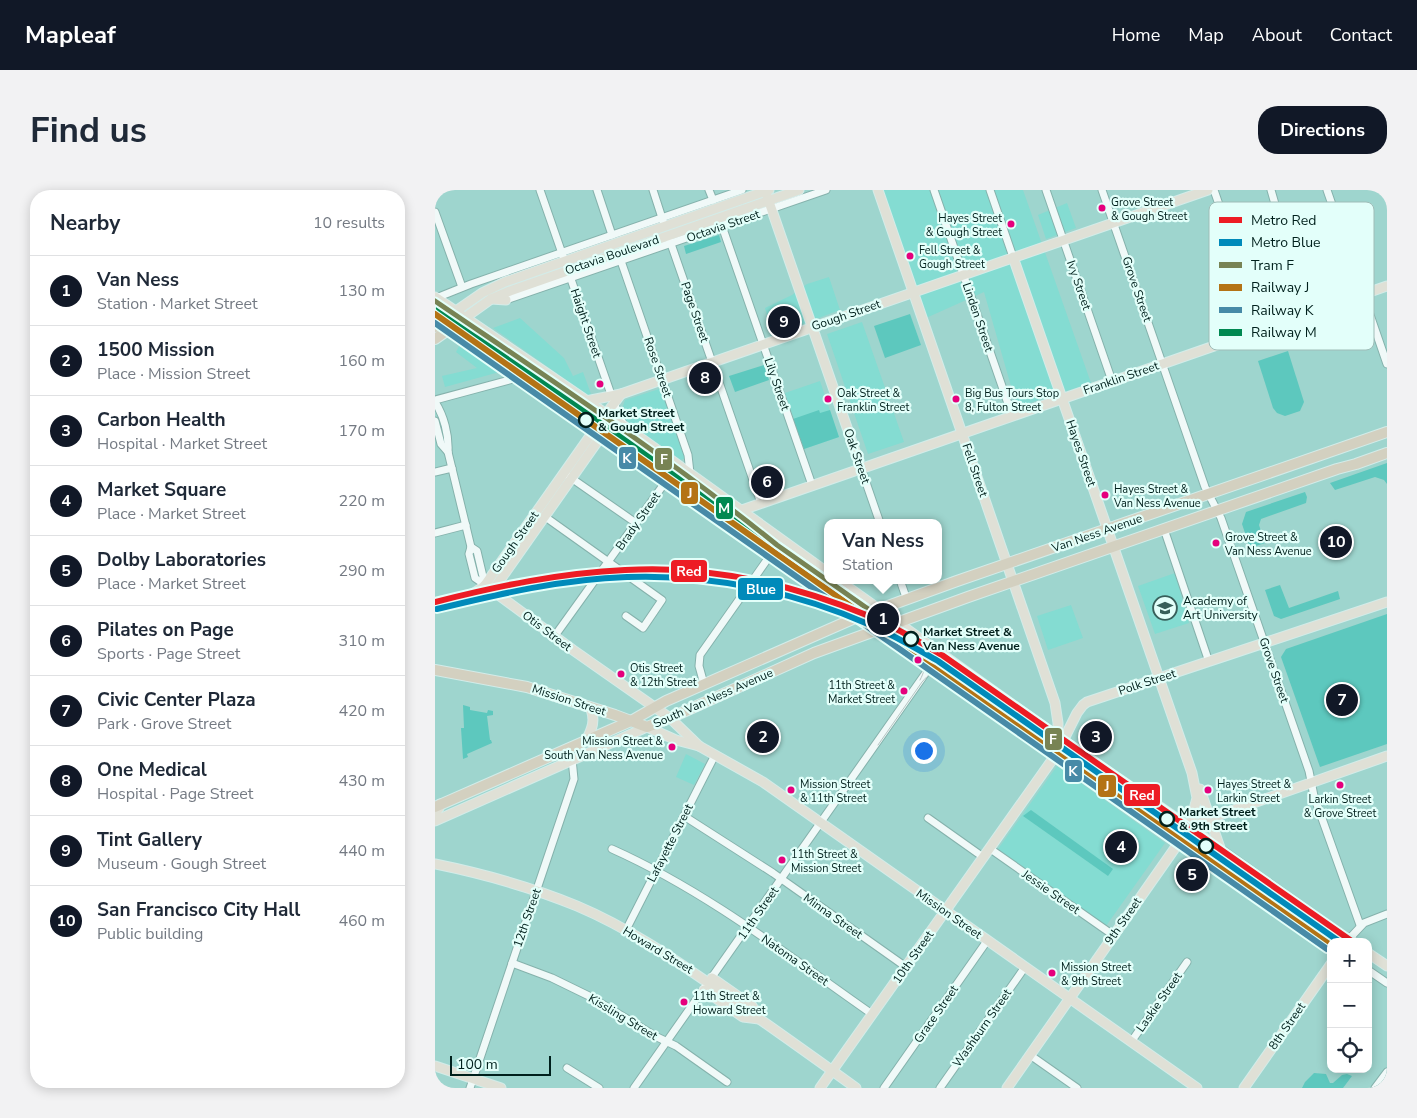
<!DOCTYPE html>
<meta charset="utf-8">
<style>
:root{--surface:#fff;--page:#f2f2f3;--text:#1f2937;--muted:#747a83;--line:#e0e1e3;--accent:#111827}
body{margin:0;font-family:"Nunito Sans",sans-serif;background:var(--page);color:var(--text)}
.controls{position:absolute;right:15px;bottom:15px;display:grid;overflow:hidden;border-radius:10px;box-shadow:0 2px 12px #0003}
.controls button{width:45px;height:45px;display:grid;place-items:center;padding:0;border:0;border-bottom:1px solid var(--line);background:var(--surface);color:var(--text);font:25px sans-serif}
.scale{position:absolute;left:15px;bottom:12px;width:101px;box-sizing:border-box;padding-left:5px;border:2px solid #00201c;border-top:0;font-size:14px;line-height:18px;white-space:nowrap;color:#00201c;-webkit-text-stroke:4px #e3fffa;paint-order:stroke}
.you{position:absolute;left:488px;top:560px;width:18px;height:18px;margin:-12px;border:4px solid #fff;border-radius:50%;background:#1a73e8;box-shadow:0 0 0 8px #1a73e833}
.badge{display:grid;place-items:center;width:32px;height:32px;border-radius:50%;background:var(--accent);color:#fff;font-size:16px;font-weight:700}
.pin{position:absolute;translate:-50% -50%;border:2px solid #fff;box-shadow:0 1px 5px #0006}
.popup{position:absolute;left:389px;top:329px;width:118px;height:65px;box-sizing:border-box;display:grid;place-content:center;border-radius:10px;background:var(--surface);filter:drop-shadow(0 1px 4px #0005);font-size:16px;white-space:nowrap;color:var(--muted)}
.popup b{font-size:19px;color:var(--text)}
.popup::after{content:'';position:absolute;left:50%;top:100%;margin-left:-10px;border:10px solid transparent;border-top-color:var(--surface)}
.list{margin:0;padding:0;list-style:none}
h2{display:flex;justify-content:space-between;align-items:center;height:65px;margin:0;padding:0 20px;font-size:21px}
h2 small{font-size:16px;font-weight:400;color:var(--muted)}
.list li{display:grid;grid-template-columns:32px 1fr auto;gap:15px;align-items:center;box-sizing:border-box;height:70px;padding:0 20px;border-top:1px solid var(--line)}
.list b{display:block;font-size:19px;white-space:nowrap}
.list p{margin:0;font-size:16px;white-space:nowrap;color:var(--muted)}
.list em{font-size:16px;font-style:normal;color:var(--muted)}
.icon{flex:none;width:28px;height:28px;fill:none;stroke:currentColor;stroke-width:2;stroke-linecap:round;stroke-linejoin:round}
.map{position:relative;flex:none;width:952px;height:898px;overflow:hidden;border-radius:20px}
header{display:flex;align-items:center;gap:30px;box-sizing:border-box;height:70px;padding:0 25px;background:var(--accent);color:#fff}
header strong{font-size:24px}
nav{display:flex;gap:28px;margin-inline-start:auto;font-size:18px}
.intro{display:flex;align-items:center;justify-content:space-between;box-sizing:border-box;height:120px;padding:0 30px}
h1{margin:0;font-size:35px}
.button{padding:12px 22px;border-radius:20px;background:var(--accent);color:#fff;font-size:18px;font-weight:700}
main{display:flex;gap:30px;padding:0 30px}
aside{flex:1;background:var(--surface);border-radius:20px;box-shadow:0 2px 12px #0003}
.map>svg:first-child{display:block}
.built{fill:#84dcd2}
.green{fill:#5dc8be}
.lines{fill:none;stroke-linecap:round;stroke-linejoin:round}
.minor-casing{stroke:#85b2ac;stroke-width:9}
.major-casing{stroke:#d3ece9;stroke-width:11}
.highway-casing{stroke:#d3ece9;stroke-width:12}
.minor{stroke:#f0f9f8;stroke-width:7}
.major{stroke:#dfe0d6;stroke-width:9}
.highway{stroke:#d3d0c0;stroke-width:10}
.tram{stroke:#b5c5c3;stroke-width:1}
.rail-1-casing{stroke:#e3fffa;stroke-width:10}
.rail-2-casing{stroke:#e3fffa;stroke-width:10}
.rail-3-casing{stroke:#e3fffa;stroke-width:10}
.rail-1{stroke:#b47315;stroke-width:6}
.rail-2{stroke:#478aa7;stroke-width:6}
.rail-3{stroke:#008851;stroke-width:6}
.tram-1-casing{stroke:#e3fffa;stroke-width:9}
.tram-1{stroke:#788354;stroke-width:5}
.metro-1-casing{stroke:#e3fffa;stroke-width:10}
.metro-2-casing{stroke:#e3fffa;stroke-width:10}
.metro-1{stroke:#ed1c24;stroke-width:6}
.metro-2{stroke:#008aba;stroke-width:6}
.bus-dot{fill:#e5007d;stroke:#e3fffa;stroke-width:2}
.stop-dot{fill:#e3fffa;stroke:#00201c;stroke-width:2.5}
.labels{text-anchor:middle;stroke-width:4.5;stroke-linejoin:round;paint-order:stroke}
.bus-label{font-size:11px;fill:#00201c;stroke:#e3fffa;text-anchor:start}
.street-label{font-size:12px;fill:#00201c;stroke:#e3fffa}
.stop-label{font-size:12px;font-weight:bold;fill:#00201c;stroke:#e3fffa;text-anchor:start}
.poi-label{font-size:12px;fill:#00201c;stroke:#e3fffa;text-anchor:start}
.key{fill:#e3fffa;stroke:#9fbcb7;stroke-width:1}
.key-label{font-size:14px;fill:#00201c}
.line-badge{stroke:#e3fffa;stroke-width:2}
.badge-label{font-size:14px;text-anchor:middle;font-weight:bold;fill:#fff}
</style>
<header>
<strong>Mapleaf</strong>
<nav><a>Home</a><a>Map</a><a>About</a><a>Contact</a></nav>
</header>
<div class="intro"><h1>Find us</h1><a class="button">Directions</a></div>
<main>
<aside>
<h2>Nearby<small>10 results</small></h2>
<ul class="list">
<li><span class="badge">1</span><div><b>Van Ness</b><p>Station · Market Street</p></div><em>130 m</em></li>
<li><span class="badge">2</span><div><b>1500 Mission</b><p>Place · Mission Street</p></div><em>160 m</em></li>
<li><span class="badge">3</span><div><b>Carbon Health</b><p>Hospital · Market Street</p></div><em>170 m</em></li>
<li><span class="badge">4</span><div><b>Market Square</b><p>Place · Market Street</p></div><em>220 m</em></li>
<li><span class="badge">5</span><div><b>Dolby Laboratories</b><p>Place · Market Street</p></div><em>290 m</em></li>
<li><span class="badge">6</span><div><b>Pilates on Page</b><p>Sports · Page Street</p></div><em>310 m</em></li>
<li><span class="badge">7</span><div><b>Civic Center Plaza</b><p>Park · Grove Street</p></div><em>420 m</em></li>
<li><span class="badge">8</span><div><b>One Medical</b><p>Hospital · Page Street</p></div><em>430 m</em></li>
<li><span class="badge">9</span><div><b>Tint Gallery</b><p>Museum · Gough Street</p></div><em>440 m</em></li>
<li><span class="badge">10</span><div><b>San Francisco City Hall</b><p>Public building</p></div><em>460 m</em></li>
</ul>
</aside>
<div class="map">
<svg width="952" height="898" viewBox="0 0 952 898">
<rect width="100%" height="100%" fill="#9ed5ce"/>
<!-- built -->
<g class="built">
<polygon points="447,0 588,0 656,193 582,217 549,102 491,128"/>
<polygon points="632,13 641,38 611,49 603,25"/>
<polygon points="394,87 405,120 338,145 330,118 357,105 372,94"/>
<polygon points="85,128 129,168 138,186 148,182 156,204 154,206 58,138"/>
<polygon points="427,132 469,252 433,264 392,144"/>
<polygon points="26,152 68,181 10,197 7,186 42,178 21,162"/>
<polygon points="385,191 404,247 369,259 350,203"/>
<polygon points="224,199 227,199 251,268 246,270 191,231 189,224 187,219 190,210"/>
<polygon points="740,383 754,433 720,444 703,396"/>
<polygon points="636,415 648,448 613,460 602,426"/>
<polygon points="251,564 270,574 259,595 241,587"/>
<polygon points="622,576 730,653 671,736 563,659"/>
</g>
<!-- green -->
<g class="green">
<polygon points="284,45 286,52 251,64 249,56"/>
<polygon points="475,124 486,155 450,168 439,136"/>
<polygon points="853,161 869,212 865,221 850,226 842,223 838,218 823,171"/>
<polygon points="329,175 334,190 300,202 294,186"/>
<polygon points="384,220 385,223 395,220 404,247 369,259 358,229"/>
<polygon points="952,273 952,294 949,290 940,287 900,300 895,293"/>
<polygon points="870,302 872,307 871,313 826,329 824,335 830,353 815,358 807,334 811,322"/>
<polygon points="845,395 854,418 903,401 905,409 846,429 839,426 830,400"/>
<polygon points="952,424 952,554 885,577 846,467 851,459"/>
<polygon points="28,515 35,517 35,520 52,523 53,520 58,521 58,525 52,526 55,550 56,550 57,553 32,564 33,567 28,569 26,538 29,538"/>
<polygon points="596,620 678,679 673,686 588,626"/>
<polygon points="879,883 891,884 895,893 898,893 907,885 912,884 917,886 908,898 867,898 870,892"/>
</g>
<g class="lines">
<!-- minor casing -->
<g class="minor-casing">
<g id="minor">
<polyline points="105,0 179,213 189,236"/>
<polyline points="162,0 177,45"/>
<polyline points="218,0 228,31"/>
<polyline points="274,0 278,10"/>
<polyline points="499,0 577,225"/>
<polyline points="555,0 578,67"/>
<polyline points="611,0 677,191"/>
<polyline points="667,0 770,297 786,328 874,581 879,606 925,735"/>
<polyline points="779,0 827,139"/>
<polyline points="836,0 840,14"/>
<polyline points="892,0 952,174"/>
<polyline points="0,22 27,97"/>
<polyline points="287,36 377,295"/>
<polyline points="235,51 326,313"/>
<polyline points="186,71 253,265 255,283"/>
<polyline points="1,108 36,94 307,0"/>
<polyline points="71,110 391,0"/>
<polyline points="0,210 108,181"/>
<path d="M0 212C9 226 14 245 13 262L36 357 34 364 40 388 50 395"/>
<polyline points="0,231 6,254 13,262"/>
<polyline points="426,278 445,333"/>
<polyline points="0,282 17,278"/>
<polyline points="129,283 201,333"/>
<polyline points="109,326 227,410 208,438 191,426"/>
<polyline points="729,339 774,472"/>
<polyline points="0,343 31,335"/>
<polyline points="36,357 42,361 50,395"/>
<polyline points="465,390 472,410"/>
<polyline points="119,447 234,287"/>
<polyline points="269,494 264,476 265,465 339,360"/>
<polyline points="249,626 338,683 471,777"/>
<polyline points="493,628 548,667"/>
<polyline points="554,658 678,745"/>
<polyline points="785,658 914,749 929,733 952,724"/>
<path d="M177 659C271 701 354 766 437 824"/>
<polyline points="191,740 280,565"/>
<polyline points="77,773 117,788 154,806 222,847 241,856 292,892"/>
<polyline points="933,780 952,793"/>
<polyline points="696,852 752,772"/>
<polyline points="595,865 642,898"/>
<polyline points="132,878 164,898"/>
<polyline points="35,898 139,589 137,569 134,558"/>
<polyline points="199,898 497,474"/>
<polyline points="449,898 552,751"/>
<polyline points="505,898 590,777"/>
<polyline points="940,898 952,882"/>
</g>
</g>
<!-- major casing -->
<g class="major-casing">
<g id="major">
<polyline points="443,0 620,513 623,533 623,558"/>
<polyline points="332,6 426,278"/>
<polyline points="0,107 189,236 393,383"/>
<polyline points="56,109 71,110"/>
<path d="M0 124C28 145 56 165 84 185 108 203 136 231 164 240"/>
<polyline points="8,130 47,103 70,92 334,0"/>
<polyline points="17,137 56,109 75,101 364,0"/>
<polyline points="86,187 108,193 155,226 169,242 309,341 339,360 519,490 896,754"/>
<polyline points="151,211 186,204 773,0"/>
<polyline points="259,298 290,319 296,321 307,320 952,96"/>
<polyline points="403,390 623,547 785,658"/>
<polyline points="50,395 138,460 235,528 264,556"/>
<polyline points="58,400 169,242"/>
<path d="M0 415C18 410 36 408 50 395L160 239 186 204"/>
<path d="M151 551C157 539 161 530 155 517"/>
<polyline points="765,599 785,658"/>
<polyline points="0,624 4,618 5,614"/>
<polyline points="0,631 212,537 241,550 264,556 328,592 762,898"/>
<polyline points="754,638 776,628 952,566"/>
<path d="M0 674C49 684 96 697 142 716 194 738 239 769 285 801 330 833 376 865 421 898"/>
<polyline points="912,752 914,749 918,752"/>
<polyline points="933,763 952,776"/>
<polyline points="277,788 317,816 321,822"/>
<polyline points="269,800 308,827 324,829"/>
<polyline points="0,876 66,898"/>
<polyline points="385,898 622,563 642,523 648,515 652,512 952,412"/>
<polyline points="572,898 754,638 762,608 757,583 578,67"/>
<polyline points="809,898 896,774"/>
</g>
</g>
<!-- highway casing -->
<g class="highway-casing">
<g id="highway">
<polyline points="0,137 8,130"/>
<polyline points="0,149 17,137"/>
<polyline points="0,480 92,497 180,525 212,537 235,528 379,463 533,407 902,279 921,274 952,263"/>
<polyline points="0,617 196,531 231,511 420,428 522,391 952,242"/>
</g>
</g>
<!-- minor -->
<use href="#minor" class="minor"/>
<!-- major -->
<use href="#major" class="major"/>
<!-- highway -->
<use href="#highway" class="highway"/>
<!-- tram -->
<g class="tram">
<path d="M479 456C491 466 493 475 485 490"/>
<path d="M443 555 487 492C500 477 509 475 527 485"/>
</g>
<!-- rail-1 casing -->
<g class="rail-1-casing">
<polyline id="rail-1" points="0,124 896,753"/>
</g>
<!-- rail-2 casing -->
<g class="rail-2-casing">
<polyline id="rail-2" points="0,133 892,759"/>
</g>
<!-- rail-3 casing -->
<g class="rail-3-casing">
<polyline id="rail-3" points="4,118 900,747"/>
</g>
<!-- rail-1 -->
<use href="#rail-1" class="rail-1"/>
<!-- rail-2 -->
<use href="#rail-2" class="rail-2"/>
<!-- rail-3 -->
<use href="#rail-3" class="rail-3"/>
<!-- tram-1 casing -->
<g class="tram-1-casing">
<path id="tram-1" d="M0 111C116 190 233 267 342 355L907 752"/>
</g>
<!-- tram-1 -->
<use href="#tram-1" class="tram-1"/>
<!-- metro-1 casing -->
<g class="metro-1-casing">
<path id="metro-1" d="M0 412C63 396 125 383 190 380 273 375 357 394 434 426 459 436 483 451 507 465L918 752"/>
</g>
<!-- metro-2 casing -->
<g class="metro-2-casing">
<path id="metro-2" d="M2 419C64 404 128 389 192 387 274 384 358 401 433 434 457 444 480 458 503 471L905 752"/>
</g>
<!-- metro-1 -->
<use href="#metro-1" class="metro-1"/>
<!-- metro-2 -->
<use href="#metro-2" class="metro-2"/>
</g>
<!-- icons -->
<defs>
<g id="university-ring" transform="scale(1.25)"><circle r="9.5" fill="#e3fffa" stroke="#375f5a" stroke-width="1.5"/><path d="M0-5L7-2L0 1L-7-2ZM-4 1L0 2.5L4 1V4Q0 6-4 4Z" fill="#375f5a"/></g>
</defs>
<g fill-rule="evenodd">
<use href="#university-ring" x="730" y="418"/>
</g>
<!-- markers -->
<g class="bus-dot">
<circle cx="667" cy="18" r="4.5"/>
<circle cx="576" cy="34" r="4.5"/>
<circle cx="475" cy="66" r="4.5"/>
<circle cx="165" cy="194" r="4.5"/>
<circle cx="393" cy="209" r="4.5"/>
<circle cx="521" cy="209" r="4.5"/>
<circle cx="670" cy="305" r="4.5"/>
<circle cx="781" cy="353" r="4.5"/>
<circle cx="483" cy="470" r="4.5"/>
<circle cx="186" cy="484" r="4.5"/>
<circle cx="469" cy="501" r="4.5"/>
<circle cx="237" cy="557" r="4.5"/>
<circle cx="905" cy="595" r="4.5"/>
<circle cx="356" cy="600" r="4.5"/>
<circle cx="773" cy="600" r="4.5"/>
<circle cx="347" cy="670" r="4.5"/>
<circle cx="617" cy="783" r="4.5"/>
<circle cx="249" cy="812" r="4.5"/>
</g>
<g class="stop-dot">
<circle cx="151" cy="230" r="7"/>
<circle cx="476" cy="449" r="7"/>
<circle cx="732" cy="629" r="7"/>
<circle cx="771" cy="656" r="7"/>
</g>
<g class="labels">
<!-- bus labels -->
<g class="bus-label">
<text x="676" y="16">Grove Street<tspan x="676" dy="14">&amp; Gough Street</tspan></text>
<text x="567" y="32" text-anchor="end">Hayes Street<tspan x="567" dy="14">&amp; Gough Street</tspan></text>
<text x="484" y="64">Fell Street &amp;<tspan x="484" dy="14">Gough Street</tspan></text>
<text x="402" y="207">Oak Street &amp;<tspan x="402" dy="14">Franklin Street</tspan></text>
<text x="530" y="207">Big Bus Tours Stop<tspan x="530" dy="14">8, Fulton Street</tspan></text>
<text x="679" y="303">Hayes Street &amp;<tspan x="679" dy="14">Van Ness Avenue</tspan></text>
<text x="790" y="351">Grove Street &amp;<tspan x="790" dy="14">Van Ness Avenue</tspan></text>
<text x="195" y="482">Otis Street<tspan x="195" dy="14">&amp; 12th Street</tspan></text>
<text x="460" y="499" text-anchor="end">11th Street &amp;<tspan x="460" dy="14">Market Street</tspan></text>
<text x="228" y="555" text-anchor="end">Mission Street &amp;<tspan x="228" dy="14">South Van Ness Avenue</tspan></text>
<text x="365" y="598">Mission Street<tspan x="365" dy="14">&amp; 11th Street</tspan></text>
<text x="782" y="598">Hayes Street &amp;<tspan x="782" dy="14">Larkin Street</tspan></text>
<text x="905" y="613" text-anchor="middle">Larkin Street<tspan x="905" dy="14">&amp; Grove Street</tspan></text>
<text x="356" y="668">11th Street &amp;<tspan x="356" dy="14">Mission Street</tspan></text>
<text x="626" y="781">Mission Street<tspan x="626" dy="14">&amp; 9th Street</tspan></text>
<text x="258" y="810">11th Street &amp;<tspan x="258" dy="14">Howard Street</tspan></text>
</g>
<!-- street labels -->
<g class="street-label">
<text transform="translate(288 36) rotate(-19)" y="4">Octavia Street</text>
<text transform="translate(177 65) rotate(-19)" y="4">Octavia Boulevard</text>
<text transform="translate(644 95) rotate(71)" y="4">Ivy Street</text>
<text transform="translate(702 99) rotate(71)" y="4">Grove Street</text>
<text transform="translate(260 122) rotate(71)" y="4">Page Street</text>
<text transform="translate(411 125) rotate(-19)" y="4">Gough Street</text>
<text transform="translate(543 127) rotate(71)" y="4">Linden Street</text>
<text transform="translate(151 133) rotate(71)" y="4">Haight Street</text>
<text transform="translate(223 177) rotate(71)" y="4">Rose Street</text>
<text transform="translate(686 188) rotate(-19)" y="4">Franklin Street</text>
<text transform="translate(342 194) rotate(71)" y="4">Lily Street</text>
<text transform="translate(646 263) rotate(71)" y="4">Hayes Street</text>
<text transform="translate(422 266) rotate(71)" y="4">Oak Street</text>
<text transform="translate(540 280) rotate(71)" y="4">Fell Street</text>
<text transform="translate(203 331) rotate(-55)" y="4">Brady Street</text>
<text transform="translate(662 343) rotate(-19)" y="4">Van Ness Avenue</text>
<text transform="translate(80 352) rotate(-55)" y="4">Gough Street</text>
<text transform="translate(112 441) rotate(37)" y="4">Otis Street</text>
<text transform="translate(839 480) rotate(71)" y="4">Grove Street</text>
<text transform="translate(712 492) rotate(-18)" y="4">Polk Street</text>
<text transform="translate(278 508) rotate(-24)" y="4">South Van Ness Avenue</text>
<text transform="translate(134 510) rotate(18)" y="4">Mission Street</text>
<text transform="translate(235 653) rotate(-63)" y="4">Lafayette Street</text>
<text transform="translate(616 702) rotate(35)" y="4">Jessie Street</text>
<text transform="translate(323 723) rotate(-55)" y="4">11th Street</text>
<text transform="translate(514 724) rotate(35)" y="4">Mission Street</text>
<text transform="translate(398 726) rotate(35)" y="4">Minna Street</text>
<text transform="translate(92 728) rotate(-71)" y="4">12th Street</text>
<text transform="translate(688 731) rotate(-55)" y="4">9th Street</text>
<text transform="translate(223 760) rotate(31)" y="4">Howard Street</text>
<text transform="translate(478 767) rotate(-55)" y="4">10th Street</text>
<text transform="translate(360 770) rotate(35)" y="4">Natoma Street</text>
<text transform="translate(724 812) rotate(-55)" y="4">Laskie Street</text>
<text transform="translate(501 824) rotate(-55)" y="4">Grace Street</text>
<text transform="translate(188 827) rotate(31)" y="4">Kissling Street</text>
<text transform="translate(852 836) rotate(-55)" y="4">8th Street</text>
<text transform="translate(547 838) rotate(-55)" y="4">Washburn Street</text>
</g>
<!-- stop labels -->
<g class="stop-label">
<text x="163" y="227">Market Street<tspan x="163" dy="14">&amp; Gough Street</tspan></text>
<text x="488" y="446">Market Street &amp;<tspan x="488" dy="14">Van Ness Avenue</tspan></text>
<text x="744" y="626">Market Street<tspan x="744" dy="14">&amp; 9th Street</tspan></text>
</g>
<!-- poi labels -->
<g class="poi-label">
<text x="748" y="415">Academy of<tspan x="748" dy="14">Art University</tspan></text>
</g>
</g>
<!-- legend -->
<rect x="774" y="12" width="165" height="148" rx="8" class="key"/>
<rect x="784" y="27" width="23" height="6" fill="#ed1c24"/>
<rect x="784" y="49" width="23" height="7" fill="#008aba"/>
<rect x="784" y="72" width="23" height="6" fill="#788354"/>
<rect x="784" y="94" width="23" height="7" fill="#b47315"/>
<rect x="784" y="117" width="23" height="6" fill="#478aa7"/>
<rect x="784" y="139" width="23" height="7" fill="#008851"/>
<g class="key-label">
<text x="816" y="35">Metro Red</text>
<text x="816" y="57">Metro Blue</text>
<text x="816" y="80">Tram F</text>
<text x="816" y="102">Railway J</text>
<text x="816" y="125">Railway K</text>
<text x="816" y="147">Railway M</text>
</g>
<g class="line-badge">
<rect x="183" y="256" width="19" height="24" rx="5" fill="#478aa7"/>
<rect x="219" y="257" width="19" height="24" rx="5" fill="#788354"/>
<rect x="245" y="291" width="19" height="24" rx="5" fill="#b47315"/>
<rect x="280" y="306" width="19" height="24" rx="5" fill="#008851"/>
<rect x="235" y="369" width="38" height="24" rx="5" fill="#ed1c24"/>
<rect x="302" y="387" width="47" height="24" rx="5" fill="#008aba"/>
<rect x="609" y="537" width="19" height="24" rx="5" fill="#788354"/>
<rect x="629" y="569" width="19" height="24" rx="5" fill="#478aa7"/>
<rect x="662" y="584" width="20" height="24" rx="5" fill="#b47315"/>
<rect x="688" y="593" width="38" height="24" rx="5" fill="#ed1c24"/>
</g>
<g class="badge-label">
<text x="192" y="273">K</text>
<text x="229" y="274">F</text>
<text x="255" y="308">J</text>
<text x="289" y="323">M</text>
<text x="254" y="386">Red</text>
<text x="326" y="404">Blue</text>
<text x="618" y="554">F</text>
<text x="638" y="586">K</text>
<text x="672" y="601">J</text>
<text x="707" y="610">Red</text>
</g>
</svg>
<div class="controls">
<button>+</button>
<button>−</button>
<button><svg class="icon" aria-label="locate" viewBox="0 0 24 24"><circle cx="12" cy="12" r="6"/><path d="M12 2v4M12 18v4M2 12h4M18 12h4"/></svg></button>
</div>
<div class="scale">100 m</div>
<div class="you"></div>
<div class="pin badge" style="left:448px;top:429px">1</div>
<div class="popup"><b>Van Ness</b>Station</div>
<div class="pin badge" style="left:328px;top:547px">2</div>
<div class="pin badge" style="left:661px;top:547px">3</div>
<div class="pin badge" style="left:686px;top:657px">4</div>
<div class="pin badge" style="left:757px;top:685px">5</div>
<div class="pin badge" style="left:332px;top:292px">6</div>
<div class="pin badge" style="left:907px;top:510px">7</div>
<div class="pin badge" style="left:270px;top:188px">8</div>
<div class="pin badge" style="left:349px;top:132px">9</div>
<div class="pin badge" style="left:901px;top:352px">10</div>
</div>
</main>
